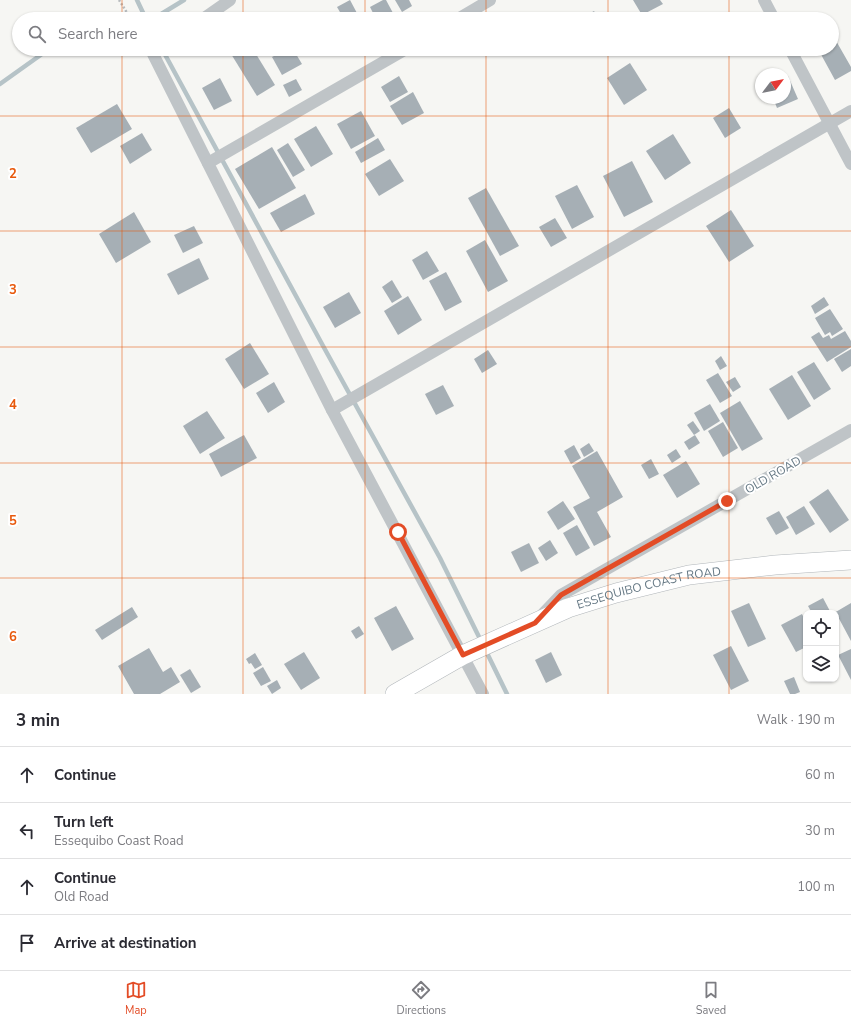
<!DOCTYPE html>
<meta charset="utf-8">
<style>
:root{--surface:#fff;--page:#f2f2f3;--text:#2b2b33;--muted:#7c7c81;--line:#e1e1e2;--accent:#e34c26}
body{margin:0;font-family:"Nunito Sans",sans-serif;background:var(--page);color:var(--text)}
.controls{position:absolute;right:12px;bottom:12px;display:grid;overflow:hidden;border-radius:8px;box-shadow:0 1px 3px #0004}
.controls button{width:36px;height:36px;display:grid;place-items:center;padding:0;border:0;border-bottom:1px solid var(--line);background:var(--surface);color:var(--text);font:20px sans-serif}
.compass{position:absolute;left:755px;top:68px;width:36px;height:36px;border-radius:50%;background:var(--surface);box-shadow:0 1px 3px #0004;rotate:58deg}
.stop{position:absolute;width:12px;height:12px;margin:-9px;border:3px solid #e34c26;border-radius:50%;background:#fff}
.stop.end{background:#e34c26;border-color:#fff;box-shadow:0 1px 4px #0008}
.list{margin:0;padding:0;list-style:none}
h2{display:flex;justify-content:space-between;align-items:center;height:52px;margin:0;padding:0 16px;font-size:17px}
h2 small{font-size:13px;font-weight:400;color:var(--muted)}
.list li{display:grid;grid-template-columns:26px 1fr auto;gap:12px;align-items:center;box-sizing:border-box;height:56px;padding:0 16px;border-top:1px solid var(--line)}
.list b{display:block;font-size:15px;white-space:nowrap}
.list p{margin:0;font-size:13px;white-space:nowrap;color:var(--muted)}
.list em{font-size:13px;font-style:normal;color:var(--muted)}
.icon{flex:none;width:22px;height:22px;fill:none;stroke:currentColor;stroke-width:2;stroke-linecap:round;stroke-linejoin:round}
.map{position:relative;flex:none;width:851px;height:694px;overflow:hidden}
.search{position:absolute;background:var(--surface);box-shadow:0 1px 3px #0004;left:12px;right:12px;top:12px;height:44px;display:flex;align-items:center;gap:10px;box-sizing:border-box;padding:0 14px;border-radius:22px;color:var(--muted);font-size:15px}
.sheet{height:276px;background:var(--surface)}
nav{display:flex;justify-content:space-around;align-items:center;box-sizing:border-box;height:56px;border-top:1px solid var(--line);background:var(--surface);font-size:11px;color:var(--muted)}
nav a{display:grid;justify-items:center;gap:2px}
nav .on{color:var(--accent)}
.map>svg:first-child{display:block}
.lines{fill:none;stroke-linecap:round;stroke-linejoin:round}
.stream{stroke:#b6c3c7;stroke-width:4.5}
.building{fill:#a6afb5}
.primary-casing{stroke:#b1b6ba;stroke-width:20}
.path{stroke:#b7bbbe;stroke-width:2.5;stroke-dasharray:2 2;stroke-linecap:butt}
.street{stroke:#bfc4c7;stroke-width:12}
.primary{stroke:#fff;stroke-width:19}
.route{stroke:#e34c26;stroke-width:5}
.grid{fill:none;stroke:#e8590c;stroke-width:1;stroke-opacity:0.55}
.labels{text-anchor:middle;stroke-width:4;stroke-linejoin:round;paint-order:stroke}
.street-label{font-size:12px;fill:#657884;stroke:#fff}
.grid-label{font-size:13px;text-anchor:middle;font-weight:bold;fill:#e8590c;stroke:#fff;stroke-width:4;stroke-linejoin:round;paint-order:stroke}
</style>
<div class="map">
<svg width="851" height="694" viewBox="0 0 851 694">
<rect width="100%" height="100%" fill="#f6f6f3"/>
<g class="lines">
<!-- stream -->
<g class="stream">
<polyline points="137,0 146,19"/>
<polyline points="153,19 184,0"/>
<polyline points="162,49 322,344 440,558 482,643"/>
<polyline points="0,84 49,49"/>
<polyline points="485,649 507,694"/>
</g>
</g>
<!-- building -->
<g class="building">
<polygon points="350,0 358,15 351,19 344,19 337,7"/>
<polygon points="383,0 386,0 393,13 383,19 376,19 370,7"/>
<polygon points="395,0 409,0 412,6 402,12"/>
<polygon points="633,0 660,0 663,4 642,15"/>
<polygon points="594,11 599,19 580,19"/>
<polygon points="835,39 851,67 851,71 835,80 818,49 832,49 832,41"/>
<polygon points="228,49 253,49 275,85 257,96"/>
<polygon points="287,49 293,49 302,64 282,75 272,57"/>
<polygon points="311,49 322,49 314,54"/>
<polygon points="630,63 647,90 624,105 607,78"/>
<polygon points="399,76 408,92 390,102 381,87"/>
<polygon points="788,76 798,99 777,108 773,98 785,98 785,77"/>
<polygon points="220,78 232,101 214,110 202,88"/>
<polygon points="296,79 302,90 289,97 283,85"/>
<polygon points="413,92 424,113 402,125 390,106"/>
<polygon points="117,104 132,129 91,153 76,128"/>
<polygon points="729,108 741,128 725,138 713,118"/>
<polygon points="361,111 375,136 351,149 337,124"/>
<polygon points="316,126 333,154 311,167 294,139"/>
<polygon points="142,133 152,150 130,164 120,146"/>
<polygon points="673,134 691,163 665,180 646,151"/>
<polygon points="378,138 385,150 361,163 355,152"/>
<polygon points="288,143 305,170 293,177 277,150"/>
<polygon points="272,147 296,188 259,209 235,169"/>
<polygon points="390,159 404,181 379,196 365,174"/>
<polygon points="632,161 653,202 624,217 603,176"/>
<polygon points="577,185 594,217 572,229 555,196"/>
<polygon points="486,188 519,246 500,256 468,198"/>
<polygon points="305,194 315,214 281,232 270,213"/>
<polygon points="731,210 754,246 729,262 706,226"/>
<polygon points="134,212 151,242 116,263 99,234"/>
<polygon points="555,218 567,238 551,247 539,227"/>
<polygon points="194,226 203,243 183,253 174,235"/>
<polygon points="485,240 508,281 488,292 466,251"/>
<polygon points="427,251 439,271 423,280 412,260"/>
<polygon points="199,258 209,279 178,295 167,274"/>
<polygon points="446,272 462,302 445,311 429,281"/>
<polygon points="392,280 402,297 392,303 382,287"/>
<polygon points="349,292 361,313 335,328 323,307"/>
<polygon points="408,296 422,320 398,335 384,311"/>
<polygon points="824,297 829,305 815,314 811,306"/>
<polygon points="830,309 843,329 832,336 830,332 825,335 815,318"/>
<polygon points="845,331 851,341 851,347 827,362 811,337 819,332 823,338 829,335 831,339"/>
<polygon points="250,343 269,374 244,389 225,359"/>
<polygon points="851,349 851,366 842,372 834,359"/>
<polygon points="488,350 497,364 482,373 474,359"/>
<polygon points="721,356 727,366 720,370 715,361"/>
<polygon points="814,362 831,389 814,400 797,372"/>
<polygon points="718,373 732,396 720,403 706,380"/>
<polygon points="792,375 811,406 788,420 769,389"/>
<polygon points="735,377 741,387 733,392 726,382"/>
<polygon points="274,382 285,402 268,413 256,393"/>
<polygon points="443,385 454,406 436,415 425,394"/>
<polygon points="740,401 763,439 742,451 720,413"/>
<polygon points="710,404 720,421 704,431 694,413"/>
<polygon points="207,411 225,438 200,454 183,426"/>
<polygon points="693,421 700,431 694,435 687,425"/>
<polygon points="723,422 738,448 723,457 708,431"/>
<polygon points="244,435 257,458 221,477 209,454"/>
<polygon points="695,435 700,443 689,450 684,442"/>
<polygon points="589,443 594,451 584,457 580,449"/>
<polygon points="574,445 581,458 571,464 564,451"/>
<polygon points="676,449 681,457 672,463 667,455"/>
<polygon points="597,451 623,497 597,512 611,537 594,546 573,507 590,498 572,466"/>
<polygon points="651,459 659,474 649,479 641,465"/>
<polygon points="686,461 700,484 677,498 663,475"/>
<polygon points="828,489 849,520 830,533 809,502"/>
<polygon points="563,501 575,519 558,530 547,512"/>
<polygon points="804,506 815,524 796,535 786,517"/>
<polygon points="779,511 789,528 776,535 766,518"/>
<polygon points="577,525 590,548 576,556 563,533"/>
<polygon points="550,540 558,553 546,561 538,548"/>
<polygon points="529,543 539,563 521,572 511,552"/>
<polygon points="823,598 831,613 812,613 808,606"/>
<polygon points="749,603 766,639 748,647 731,611"/>
<polygon points="851,603 851,641 836,613 834,613"/>
<polygon points="396,606 414,639 392,651 374,618"/>
<polygon points="132,607 138,617 102,640 95,630"/>
<polygon points="802,614 806,622 806,647 796,652 781,625"/>
<polygon points="359,626 364,634 356,639 351,631"/>
<polygon points="731,646 749,681 731,690 713,655"/>
<polygon points="149,648 163,672 171,667 180,682 160,694 134,694 118,666"/>
<polygon points="851,649 851,680 838,655"/>
<polygon points="304,652 320,678 301,690 284,664"/>
<polygon points="551,652 562,675 546,683 535,660"/>
<polygon points="255,653 262,665 255,669 251,663 249,664 246,659"/>
<polygon points="263,667 271,681 261,686 253,673"/>
<polygon points="190,669 201,687 191,693 180,675"/>
<polygon points="794,677 800,692 795,694 790,694 784,681"/>
<polygon points="277,680 281,688 272,694 267,686"/>
</g>
<g class="lines">
<!-- primary casing -->
<g class="primary-casing">
<g id="primary">
<path id="s1" d="M395 694 463 655 568 608 616 593 689 575 775 565 851 560"/>
</g>
</g>
<!-- path -->
<polyline class="path" points="119,0 131,19"/>
<!-- street -->
<g class="street">
<polyline points="764,0 774,19"/>
<polyline points="203,19 230,0"/>
<polyline points="458,19 490,0"/>
<polyline points="161,49 153,54 332,410 483,694"/>
<polyline points="790,49 851,164"/>
<polyline points="208,163 406,49"/>
<polyline points="332,410 851,111"/>
<polyline points="541,616 561,595 851,430"/>
</g>
<!-- primary -->
<use href="#primary" class="primary"/>
</g>
<g class="lines">
<!-- route -->
<polyline class="route" points="398,532 463,655 535,623 561,595 727,501"/>
</g>
<!-- grid -->
<path class="grid" d="M122 0V19M243 0V19M365 0V19M486 0V19M608 0V19M729 0V19M122 49V694M243 49V694M365 49V694M486 49V694M608 49V694M729 49V694M0 116H851M0 231H851M0 347H851M0 463H851M0 578H851"/>
<g class="labels">
<!-- street labels -->
<g class="street-label">
<text transform="translate(773 475) rotate(-30)" y="4">OLD ROAD</text>
<text dy="4" stroke="none"><textPath href="#s1" startOffset="277">ESSEQUIBO COAST ROAD</textPath></text>
</g>
</g>
<g class="grid-label">
<text x="13" y="178">2</text>
<text x="13" y="294">3</text>
<text x="13" y="409">4</text>
<text x="13" y="525">5</text>
<text x="13" y="641">6</text>
</g>
</svg>
<div class="controls">
<button><svg class="icon" aria-label="locate" viewBox="0 0 24 24"><circle cx="12" cy="12" r="6"/><path d="M12 2v4M12 18v4M2 12h4M18 12h4"/></svg></button>
<button><svg class="icon" aria-label="layers" viewBox="0 0 24 24"><path d="M12 4l9 5-9 5-9-5zM3 14l9 5 9-5"/></svg></button>
</div>
<svg class="compass" viewBox="-18 -18 36 36"><path d="M0-13l5 13h-10z" fill="#e53935"/><path d="M0 13l5-13h-10z" fill="#7c7c81"/></svg>
<div class="stop" style="left:398px;top:532px"></div>
<div class="stop end" style="left:727px;top:501px"></div>
<div class="search"><svg class="icon" aria-label="search" viewBox="0 0 24 24"><circle cx="10" cy="10" r="6"/><path d="M15 15l6 6"/></svg>Search here</div>
</div>
<section class="sheet">
<h2>3 min<small>Walk · 190 m</small></h2>
<ul class="list">
<li><svg class="icon" aria-label="ahead" viewBox="0 0 24 24"><path d="M12 20V5M6 11l6-6 6 6"/></svg><div><b>Continue</b></div><em>60 m</em></li>
<li><svg class="icon" aria-label="left" viewBox="0 0 24 24"><path d="M17 20v-9H6M10 6l-5 5 5 5"/></svg><div><b>Turn left</b><p>Essequibo Coast Road</p></div><em>30 m</em></li>
<li><svg class="icon" aria-label="ahead" viewBox="0 0 24 24"><path d="M12 20V5M6 11l6-6 6 6"/></svg><div><b>Continue</b><p>Old Road</p></div><em>100 m</em></li>
<li><svg class="icon" aria-label="arrive" viewBox="0 0 24 24"><path d="M6 21V4h12l-3 4 3 4H6"/></svg><div><b>Arrive at destination</b></div></li>
</ul>
</section>
<nav>
<a class="on"><svg class="icon" aria-label="map" viewBox="0 0 24 24"><path d="M3 6l6-2 6 2 6-2v14l-6 2-6-2-6 2zM9 4v14M15 6v14"/></svg>Map</a>
<a><svg class="icon" aria-label="directions" viewBox="0 0 24 24"><path d="M12 3l9 9-9 9-9-9zM9 14v-3h6M13 9l2 2-2 2"/></svg>Directions</a>
<a><svg class="icon" aria-label="saved" viewBox="0 0 24 24"><path d="M7 4h10v16l-5-4-5 4z"/></svg>Saved</a>
</nav>
